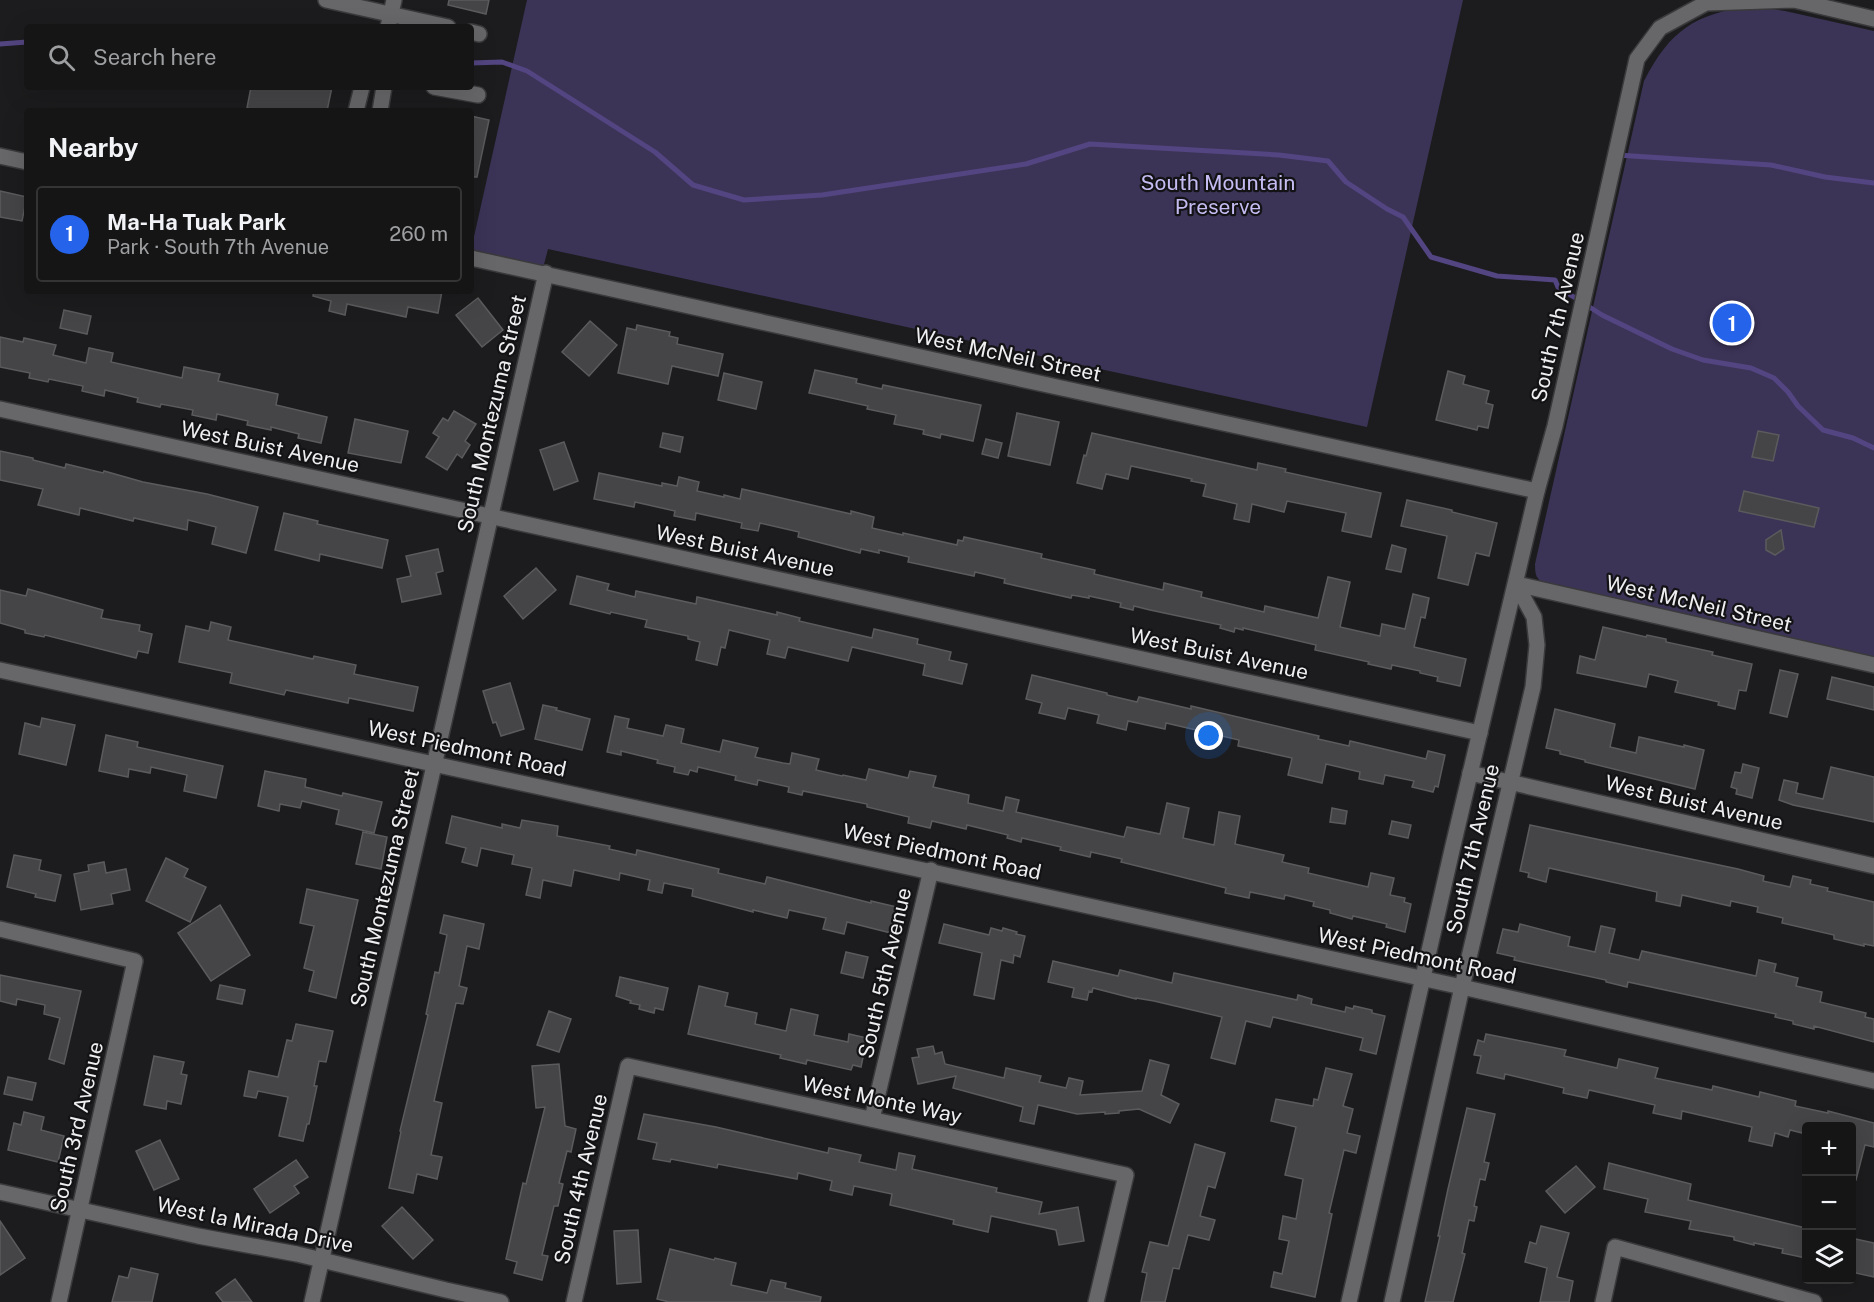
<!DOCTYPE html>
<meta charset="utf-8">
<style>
:root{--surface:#151516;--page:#222223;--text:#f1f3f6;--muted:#9d9fa1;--line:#343435;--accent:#2563eb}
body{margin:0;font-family:"Public Sans",sans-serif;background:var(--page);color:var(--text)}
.controls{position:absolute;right:18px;bottom:18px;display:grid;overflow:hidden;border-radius:6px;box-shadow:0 6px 24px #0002}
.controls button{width:54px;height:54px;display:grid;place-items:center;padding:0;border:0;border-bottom:2px solid var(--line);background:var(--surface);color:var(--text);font:30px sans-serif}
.you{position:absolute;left:1209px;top:736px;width:21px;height:21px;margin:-15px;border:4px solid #fff;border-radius:50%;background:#1a73e8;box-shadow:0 0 0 9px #1a73e833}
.badge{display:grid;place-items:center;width:39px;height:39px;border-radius:50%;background:var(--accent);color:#fff;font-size:20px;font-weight:700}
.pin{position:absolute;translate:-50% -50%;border:3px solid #fff;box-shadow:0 2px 6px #0006}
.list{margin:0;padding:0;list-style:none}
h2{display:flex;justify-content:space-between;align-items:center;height:78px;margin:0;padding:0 24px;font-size:26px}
h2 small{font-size:20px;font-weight:400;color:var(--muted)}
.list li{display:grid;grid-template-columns:39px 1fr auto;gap:18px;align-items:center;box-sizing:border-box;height:96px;margin:0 12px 12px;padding:0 12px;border:2px solid var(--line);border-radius:6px}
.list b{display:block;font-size:22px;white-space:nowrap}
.list p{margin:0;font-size:20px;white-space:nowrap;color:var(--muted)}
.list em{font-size:20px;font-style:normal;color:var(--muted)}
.icon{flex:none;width:33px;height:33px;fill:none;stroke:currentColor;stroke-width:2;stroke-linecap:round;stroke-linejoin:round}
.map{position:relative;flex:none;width:1874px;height:1302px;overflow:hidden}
.search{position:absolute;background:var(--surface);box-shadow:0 6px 24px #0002;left:24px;top:24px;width:450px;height:66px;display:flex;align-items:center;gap:15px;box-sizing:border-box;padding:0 21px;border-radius:6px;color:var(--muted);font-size:22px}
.panel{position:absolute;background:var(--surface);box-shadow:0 6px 24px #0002;left:24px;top:108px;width:450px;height:186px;border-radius:6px}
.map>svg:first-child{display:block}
.green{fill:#3c3457}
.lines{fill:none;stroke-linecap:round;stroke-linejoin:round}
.stream{stroke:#534581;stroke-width:5}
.building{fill:#454547;stroke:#5b5b5d;stroke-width:1.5}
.minor-casing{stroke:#3a393b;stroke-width:18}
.minor{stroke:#676769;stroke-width:15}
.labels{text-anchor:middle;stroke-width:4.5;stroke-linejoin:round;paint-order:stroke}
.park-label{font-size:21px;fill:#c5bcf2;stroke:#131215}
.street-label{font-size:21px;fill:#efeef0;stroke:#131215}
</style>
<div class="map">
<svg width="1874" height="1302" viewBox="0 0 1874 1302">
<rect width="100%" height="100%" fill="#1c1c1e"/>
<!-- green -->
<g class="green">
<polygon points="527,0 1463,0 1367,427 548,249 543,268 471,250"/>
<path d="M1751 6 1785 11 1874 31V661L1546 585C1536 579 1535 575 1535 564L1644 81C1670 30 1695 14 1751 6Z"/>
</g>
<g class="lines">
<!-- stream -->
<g class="stream">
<polyline points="0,44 27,42"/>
<polyline points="471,63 502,62 527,71 655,152 693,185 744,200 822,195 1026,164 1090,144 1279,155 1328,161 1346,182 1387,209 1403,217 1431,257 1497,276 1555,280 1558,287 1602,315 1672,349 1703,360 1751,368 1774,378 1788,392 1798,406 1823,430 1853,438 1874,448"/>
<polyline points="1617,155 1771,165 1825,177 1874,183"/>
</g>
</g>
<!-- building -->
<g class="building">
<polygon points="449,0 489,0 486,14 448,5"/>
<polygon points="251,87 332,87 327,111 261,111 247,108"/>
<polygon points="471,116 489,120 477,177 471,177"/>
<polygon points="0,191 27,197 22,221 0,217"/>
<polygon points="314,291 442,291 438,313 408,307 406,317 347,304 345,315 329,311 331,301 313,296"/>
<polygon points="478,298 503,330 482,347 456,315"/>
<polygon points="64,310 91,316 87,334 60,328"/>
<polygon points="590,321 617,345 589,376 562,352"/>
<polygon points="637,325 670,332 669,336 678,338 677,344 723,354 718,376 672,366 668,384 618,373 627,328 636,330"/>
<polygon points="0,337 23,342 24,338 56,345 53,355 86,363 89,348 113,353 111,362 182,378 184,367 220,374 218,381 278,394 276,405 327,417 321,443 298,438 299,434 271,427 271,430 247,425 248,421 217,414 216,420 192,415 193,410 161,404 160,407 137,402 138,398 105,390 104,396 82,391 83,386 49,379 48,382 29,378 30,373 0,367"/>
<polygon points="815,370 857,379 856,383 882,389 883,385 981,405 973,441 941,434 940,438 923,434 924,430 894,424 896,415 867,409 868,406 809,393"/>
<polygon points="1448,371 1465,376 1463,384 1489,391 1486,403 1493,405 1488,428 1478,426 1477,430 1436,420"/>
<polygon points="724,373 762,382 756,409 718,400"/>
<polygon points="454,411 476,424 465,441 470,445 462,458 457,454 447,470 426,457 439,437 433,433 443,418 448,421"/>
<polygon points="1017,413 1059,422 1050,465 1008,456"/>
<polygon points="355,419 408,431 401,463 348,453"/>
<polygon points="1758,431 1779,435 1773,461 1752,457"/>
<polygon points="663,433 683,437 680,452 660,447"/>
<polygon points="1092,433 1257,470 1258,463 1286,469 1285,472 1381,493 1371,537 1342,531 1346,513 1287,501 1284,512 1252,504 1249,522 1234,519 1237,504 1203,496 1206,484 1191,481 1192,479 1131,466 1128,479 1106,474 1102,489 1077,483 1084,455 1086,456"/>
<polygon points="986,439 1002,443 998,458 982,454"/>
<polygon points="564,442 578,481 554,490 540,450"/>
<polygon points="0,451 33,458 33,460 65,468 66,464 103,473 104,471 143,482 207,494 258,507 246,553 212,544 216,527 188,520 187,530 134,518 133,521 80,508 79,515 38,505 43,489 0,480"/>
<polygon points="599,473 662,486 662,483 677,486 679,477 699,482 697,491 724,497 724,495 740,499 742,489 851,514 851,511 874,517 872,528 903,535 903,533 957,545 958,540 963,541 964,537 1042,554 1041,558 1095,570 1094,574 1163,590 1164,583 1202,592 1201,597 1264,612 1265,606 1318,618 1328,577 1350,582 1340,627 1380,636 1382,624 1405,629 1413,594 1429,598 1425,618 1421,617 1414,647 1466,659 1460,686 1437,681 1438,677 1420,673 1420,671 1392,665 1391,669 1368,664 1369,662 1315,650 1316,645 1243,628 1243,630 1235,628 1234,632 1220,628 1221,625 1150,610 1134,606 1133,610 1120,607 1121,603 1089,596 1089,598 1072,595 1071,598 1004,583 1005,579 975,572 974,576 908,562 909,557 879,550 879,553 861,549 860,553 798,537 799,532 760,523 758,531 741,528 742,523 696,513 695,520 674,516 675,511 635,502 634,507 594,499"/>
<polygon points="1744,491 1819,508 1814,527 1739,511"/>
<polygon points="1407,500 1452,510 1452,512 1497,523 1489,556 1476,553 1468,585 1438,578 1447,536 1401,526"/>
<polygon points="284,513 318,521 317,524 388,540 382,568 320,554 319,561 275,550"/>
<polygon points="1781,530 1784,549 1775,555 1766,550 1766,540"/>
<polygon points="1392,545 1406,549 1401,572 1386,569"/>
<polygon points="438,549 443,571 436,573 441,594 402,602 397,579 411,576 406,556"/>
<polygon points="536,568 556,590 523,619 504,596"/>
<polygon points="577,576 609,584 607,590 635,597 636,591 696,604 697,597 777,615 777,612 800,618 799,621 872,638 874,629 918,639 917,644 951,652 949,660 967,664 962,684 923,675 925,664 852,647 848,661 788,647 785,658 767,654 770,640 729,630 725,648 721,647 717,665 696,660 700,642 688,639 688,636 645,627 647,620 611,612 610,614 570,604"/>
<polygon points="28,589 103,610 101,618 140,625 139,631 152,634 148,653 138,651 136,658 45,635 44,637 25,633 25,630 0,623 0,590 26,596"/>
<polygon points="211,622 231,627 228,640 313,659 314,656 356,665 354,674 418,687 413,711 349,698 348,703 286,690 284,695 230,683 232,673 179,662 186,626 209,631"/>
<polygon points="1603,627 1646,637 1647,635 1666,639 1666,642 1713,652 1712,655 1752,664 1746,691 1739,690 1735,709 1718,705 1719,702 1675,692 1678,681 1649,674 1646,687 1577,673 1580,656 1595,660"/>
<polygon points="1780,670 1798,674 1787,717 1770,713"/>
<polygon points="1032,675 1107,693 1107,695 1137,702 1139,697 1191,709 1191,706 1319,736 1318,739 1349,746 1350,741 1426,759 1428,751 1445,755 1438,787 1435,786 1433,792 1412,787 1414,781 1385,775 1383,784 1359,779 1360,772 1326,764 1322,783 1288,775 1292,758 1238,746 1239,740 1166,723 1165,729 1128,721 1126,730 1097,723 1099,715 1068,708 1065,719 1039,713 1042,703 1026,699"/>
<polygon points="1832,677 1874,687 1874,710 1827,699"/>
<polygon points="510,683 524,729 501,736 496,722 493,723 483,691"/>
<polygon points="543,705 557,708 556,710 590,719 582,750 535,739"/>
<polygon points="1555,709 1615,724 1610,747 1636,753 1639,737 1684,747 1684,745 1704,750 1695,789 1585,762 1585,760 1560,754 1560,751 1546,748"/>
<polygon points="615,716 629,719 627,728 663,736 666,725 684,729 681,743 720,752 723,740 758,748 755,757 783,763 790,764 792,753 819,759 816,770 842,776 843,775 866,780 869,769 908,778 910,771 936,776 933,787 969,795 968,803 1003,811 1006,797 1019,800 1016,812 1124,837 1127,827 1160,834 1167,803 1189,808 1183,838 1214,845 1219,812 1240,816 1235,844 1284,855 1282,862 1309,868 1308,873 1368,887 1371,873 1394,878 1390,895 1405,898 1404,902 1411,904 1405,932 1386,927 1387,924 1353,916 1352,919 1330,913 1330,910 1313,906 1314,902 1285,895 1284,899 1250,892 1249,898 1225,893 1226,888 1121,862 1122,859 1091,852 1090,857 1060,850 1061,847 1022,838 1021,842 1007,838 1008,835 967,825 966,829 932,821 930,828 908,823 909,817 867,807 867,804 803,791 802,795 788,792 789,787 758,780 757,785 735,780 736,776 698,767 697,772 690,770 688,775 674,772 675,767 657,763 658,760 621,751 621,755 607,752"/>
<polygon points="42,718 75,725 66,765 19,754 25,723 40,727"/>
<polygon points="106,735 138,742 137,747 223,766 216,798 184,791 187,775 151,767 150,773 129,769 128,777 99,771"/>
<polygon points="1743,764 1759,768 1752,798 1736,794 1737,789 1731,787 1735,772 1741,773"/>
<polygon points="1831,767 1874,777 1874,822 1793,805 1779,800 1784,780 1798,783 1796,793 1823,799"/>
<polygon points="265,771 306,779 305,787 342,796 343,793 382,802 374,833 336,824 339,810 302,801 300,808 280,804 279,811 258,806"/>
<polygon points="1332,808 1347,811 1345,824 1330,822"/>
<polygon points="452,816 502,828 502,824 520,828 522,820 558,826 557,836 610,846 609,849 636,855 637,850 719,869 718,873 765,884 767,877 871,903 871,901 897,907 891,933 847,922 844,934 823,929 826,918 789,910 787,918 753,910 753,912 692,896 693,889 664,883 662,893 648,890 650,880 620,873 619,880 574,870 571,886 543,880 540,898 526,895 532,868 512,864 514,855 481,848 477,866 462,862 466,848 446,843"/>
<polygon points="1392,821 1411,825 1408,838 1389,834"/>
<polygon points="1530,825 1738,869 1764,876 1763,881 1790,887 1793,876 1811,880 1810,884 1828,888 1827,891 1874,902 1874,946 1864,944 1864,946 1834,939 1834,935 1782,923 1783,918 1757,912 1758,907 1731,901 1730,906 1682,895 1680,906 1656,901 1657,892 1549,868 1546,882 1528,877 1529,873 1520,871"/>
<polygon points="363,832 387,837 381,869 356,864"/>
<polygon points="14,855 41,860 39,870 61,875 55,901 35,897 36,894 7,887"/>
<polygon points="166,858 188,869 184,877 206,887 190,922 146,901"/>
<polygon points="104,862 106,873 126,869 130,890 111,894 113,904 81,910 74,874 89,871 88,865"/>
<polygon points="307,889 358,900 336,998 309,991 314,971 304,968 314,926 300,923"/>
<polygon points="220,905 250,955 211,981 178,933"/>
<polygon points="444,915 484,924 479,949 467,946 459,986 467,988 463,1004 456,1003 434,1101 442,1103 431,1155 442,1157 437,1179 417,1174 413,1193 389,1188 401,1132 400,1131 428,1015 426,1014 435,972 439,973 447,935 440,933"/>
<polygon points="944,924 989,935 991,928 1002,931 1003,928 1017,932 1016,934 1025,936 1020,957 1014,955 1013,963 1001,960 994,999 974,995 982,953 939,943"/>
<polygon points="1520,924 1570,937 1568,946 1595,952 1601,926 1615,929 1609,953 1639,960 1642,951 1756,976 1759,960 1776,964 1774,972 1798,978 1796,986 1822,992 1820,1002 1866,1013 1865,1017 1874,1019 1874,1042 1814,1026 1814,1029 1793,1024 1793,1021 1775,1017 1776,1014 1628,982 1627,987 1606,982 1606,980 1514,960 1515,957 1497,953 1503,929 1518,932"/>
<polygon points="846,952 868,957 863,978 841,973"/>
<polygon points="1053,961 1118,976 1120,970 1172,983 1174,973 1297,1000 1298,995 1312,999 1311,1004 1345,1012 1346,1007 1353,1009 1354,1006 1372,1010 1372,1013 1385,1016 1376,1054 1360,1050 1363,1038 1273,1017 1270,1027 1246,1021 1235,1064 1211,1058 1222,1017 1154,1001 1136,998 1136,999 1093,988 1092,992 1089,991 1087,1000 1072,997 1074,988 1048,982"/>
<polygon points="0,975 81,991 64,1064 49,1059 60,1018 44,1014 45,1005 17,999 16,1005 0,1001"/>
<polygon points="620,977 668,988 663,1010 655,1008 654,1013 639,1009 640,1005 630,1003 631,1001 616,996"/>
<polygon points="220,985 245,990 242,1004 217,999"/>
<polygon points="699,986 728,993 725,1006 757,1013 755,1024 786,1031 791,1009 818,1015 814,1035 848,1042 849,1034 867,1038 861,1067 853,1065 851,1070 807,1060 806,1064 780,1058 781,1055 688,1034"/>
<polygon points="549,1011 571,1019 559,1052 537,1045"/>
<polygon points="296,1024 333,1031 326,1062 319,1061 314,1086 317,1086 309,1124 307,1124 303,1141 279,1136 288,1097 258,1091 256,1098 244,1096 249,1071 278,1077 287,1040 292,1041"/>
<polygon points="1486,1034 1566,1050 1564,1056 1617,1068 1619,1059 1658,1068 1655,1078 1712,1090 1713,1086 1759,1097 1760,1092 1796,1101 1795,1106 1828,1113 1828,1111 1874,1123 1874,1147 1865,1145 1856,1180 1851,1180 1851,1126 1806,1126 1806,1134 1790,1130 1788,1137 1775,1133 1772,1146 1749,1141 1752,1127 1682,1111 1681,1119 1653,1113 1655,1105 1589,1090 1587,1098 1563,1093 1564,1088 1505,1074 1504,1079 1477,1073 1481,1056 1474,1055 1478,1040 1484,1042"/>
<polygon points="933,1046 935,1054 942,1052 945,1064 1004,1078 1006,1068 1041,1076 1039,1082 1066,1088 1069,1078 1083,1081 1080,1095 1142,1091 1150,1060 1169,1065 1161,1095 1179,1104 1170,1123 1139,1109 1119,1111 1119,1113 1105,1114 1105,1112 1077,1114 1038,1105 1034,1124 1020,1121 1023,1107 953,1088 956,1076 918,1084 912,1058 919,1057 917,1049"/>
<polygon points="154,1056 184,1062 181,1074 187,1075 181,1104 167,1101 166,1109 144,1105"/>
<polygon points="559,1064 565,1126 576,1129 571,1152 567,1151 559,1183 563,1184 558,1206 554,1206 542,1255 548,1256 542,1280 514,1273 517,1262 506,1259 523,1183 526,1184 545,1107 536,1108 532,1066"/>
<polygon points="1326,1068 1352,1074 1343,1106 1353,1109 1347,1133 1360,1136 1356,1153 1344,1150 1329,1213 1332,1214 1315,1297 1271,1287 1274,1272 1282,1274 1289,1241 1279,1239 1283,1216 1296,1219 1303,1179 1285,1175 1296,1127 1271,1121 1276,1099 1313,1106 1314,1099 1318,1100"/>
<polygon points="8,1077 36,1083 32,1100 4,1094"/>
<polygon points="1467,1108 1495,1114 1484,1162 1489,1163 1485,1180 1480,1179 1474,1206 1477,1207 1474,1221 1469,1220 1462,1253 1465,1254 1453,1302 1425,1302 1440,1236 1438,1236 1448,1189"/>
<polygon points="24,1112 44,1117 41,1130 64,1136 58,1162 8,1150 14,1123 21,1125"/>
<polygon points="644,1114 716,1127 828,1153 829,1148 861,1155 859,1162 896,1170 899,1153 915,1156 912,1169 997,1188 996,1192 1042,1202 1039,1214 1078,1207 1084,1241 1059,1245 1056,1230 991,1216 988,1232 953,1224 954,1220 890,1205 892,1194 854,1186 852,1195 830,1190 832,1181 798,1173 797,1179 718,1164 717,1168 671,1159 670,1162 653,1159 657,1143 638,1139"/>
<polygon points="160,1140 179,1179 154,1190 136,1151"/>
<polygon points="1195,1144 1225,1153 1215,1188 1208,1186 1200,1216 1215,1220 1209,1240 1188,1235 1179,1269 1173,1268 1165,1302 1141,1302 1147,1273 1142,1272 1150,1242 1168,1246"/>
<polygon points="296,1160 308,1177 294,1186 299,1193 270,1213 254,1189"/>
<polygon points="1609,1163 1691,1184 1688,1200 1806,1228 1806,1258 1782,1253 1783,1249 1754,1243 1754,1245 1734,1240 1734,1237 1689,1229 1691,1221 1645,1212 1648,1199 1604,1189"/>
<polygon points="1576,1166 1595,1187 1565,1213 1546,1191"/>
<polygon points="402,1207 433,1240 413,1259 382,1226"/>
<polygon points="0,1221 25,1258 0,1275"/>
<polygon points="1541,1226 1569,1233 1557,1277 1573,1281 1569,1302 1540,1302 1547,1268 1525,1262 1530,1242 1536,1244"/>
<polygon points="638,1230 641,1282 617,1284 614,1231"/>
<polygon points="1851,1238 1874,1243 1874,1277 1851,1272"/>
<polygon points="670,1249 714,1260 715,1258 736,1263 731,1285 767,1293 771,1280 786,1283 785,1288 821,1297 820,1302 669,1302 657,1299"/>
<polygon points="131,1268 158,1274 152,1302 112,1302 119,1276 128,1278"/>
<polygon points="235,1279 252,1302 223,1302 216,1293"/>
</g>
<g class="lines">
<!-- minor casing -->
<g class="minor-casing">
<g id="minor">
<polyline points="326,0 448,27"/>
<polyline points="388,27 394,0"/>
<polyline points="471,32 479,34"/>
<polyline points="434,87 478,95"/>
<polyline points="356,111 362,87"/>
<polyline points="380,111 384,87"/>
<polyline points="0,156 27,162"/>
<polyline points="471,258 1057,387 1537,491"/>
<polyline points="0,409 1480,733"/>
<polyline points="1516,584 1874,665"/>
<polyline points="0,670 1462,987 1874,1081"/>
<polyline points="1470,773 1874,866"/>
<polyline points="0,929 135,961 59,1302"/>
<polyline points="872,1119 931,870"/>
<polyline points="0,1192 198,1236 297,1254 446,1290 501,1302"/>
<polyline points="312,1302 546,273"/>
<polyline points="574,1302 628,1066 1126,1175 1096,1302"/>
<polyline points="1349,1302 1452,850 1537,491 1555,426 1637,59 1660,28 1706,3 1794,0 1874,19"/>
<polyline points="1392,1302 1462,987 1533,687 1537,645 1534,617 1516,584"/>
<polyline points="1603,1302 1615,1247 1814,1302"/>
</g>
</g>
<!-- minor -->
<use href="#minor" class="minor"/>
</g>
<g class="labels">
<!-- park labels -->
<g class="park-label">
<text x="1218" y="190">South Mountain<tspan x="1218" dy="24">Preserve</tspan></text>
</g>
<!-- street labels -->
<g class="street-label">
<text transform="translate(1558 317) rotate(-77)" y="7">South 7th Avenue</text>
<text transform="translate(1008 355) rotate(12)" y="7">West McNeil Street</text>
<text transform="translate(492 414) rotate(-77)" y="7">South Montezuma Street</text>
<text transform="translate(270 447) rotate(12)" y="7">West Buist Avenue</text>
<text transform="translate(745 551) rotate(12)" y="7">West Buist Avenue</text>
<text transform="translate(1699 604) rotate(13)" y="7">West McNeil Street</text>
<text transform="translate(1219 654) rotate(12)" y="7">West Buist Avenue</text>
<text transform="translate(467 749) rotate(12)" y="7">West Piedmont Road</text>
<text transform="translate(1694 803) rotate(13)" y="7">West Buist Avenue</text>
<text transform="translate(1473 849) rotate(-77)" y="7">South 7th Avenue</text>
<text transform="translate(942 852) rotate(12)" y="7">West Piedmont Road</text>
<text transform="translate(385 888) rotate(-77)" y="7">South Montezuma Street</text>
<text transform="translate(1417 956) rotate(12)" y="7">West Piedmont Road</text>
<text transform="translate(885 973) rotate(-77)" y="7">South 5th Avenue</text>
<text transform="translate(882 1100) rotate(12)" y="7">West Monte Way</text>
<text transform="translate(77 1127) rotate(-77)" y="7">South 3rd Avenue</text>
<text transform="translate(581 1179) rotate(-77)" y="7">South 4th Avenue</text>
<text transform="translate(255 1225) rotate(12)" y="7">West la Mirada Drive</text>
</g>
</g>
</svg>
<div class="controls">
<button>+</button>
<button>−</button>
<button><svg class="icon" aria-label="layers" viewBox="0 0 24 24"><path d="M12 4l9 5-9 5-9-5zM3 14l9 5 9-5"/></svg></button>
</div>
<div class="you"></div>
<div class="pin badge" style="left:1732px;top:323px">1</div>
<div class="search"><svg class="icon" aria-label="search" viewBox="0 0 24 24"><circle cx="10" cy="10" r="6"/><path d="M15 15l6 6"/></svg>Search here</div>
<section class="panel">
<h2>Nearby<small></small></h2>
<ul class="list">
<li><span class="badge">1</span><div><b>Ma-Ha Tuak Park</b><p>Park · South 7th Avenue</p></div><em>260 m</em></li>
</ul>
</section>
</div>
